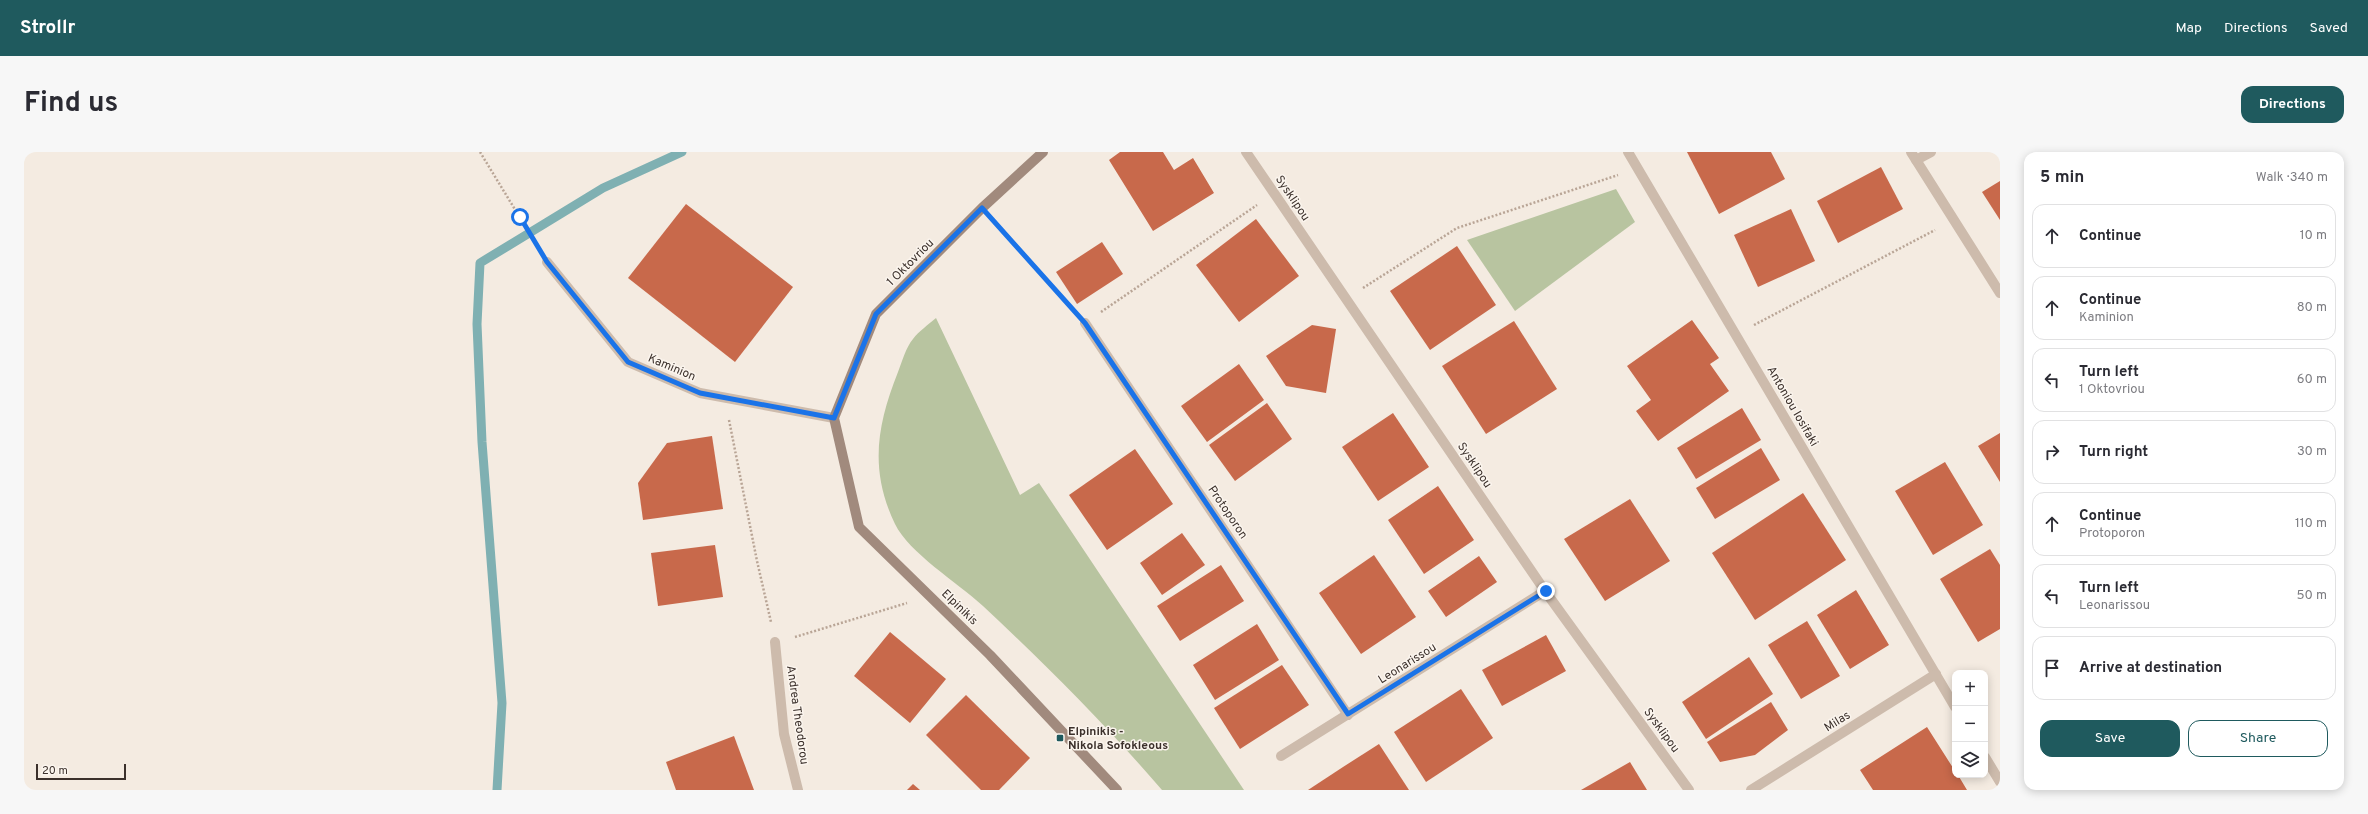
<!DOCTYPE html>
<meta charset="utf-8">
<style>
:root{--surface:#fff;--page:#f7f7f7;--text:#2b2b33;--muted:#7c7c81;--line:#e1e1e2;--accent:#1f5a5e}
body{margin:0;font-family:Overpass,sans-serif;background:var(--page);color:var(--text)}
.controls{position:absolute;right:12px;bottom:12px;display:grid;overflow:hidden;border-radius:8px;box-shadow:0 2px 10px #0003}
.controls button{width:36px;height:36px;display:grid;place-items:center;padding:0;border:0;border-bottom:1px solid var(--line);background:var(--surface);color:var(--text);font:20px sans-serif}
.scale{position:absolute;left:12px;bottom:10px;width:90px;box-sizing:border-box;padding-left:4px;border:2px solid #3b302b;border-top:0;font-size:11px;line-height:14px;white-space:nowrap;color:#3b302b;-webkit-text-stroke:3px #fbf5ee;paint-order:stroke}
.stop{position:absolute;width:12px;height:12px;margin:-9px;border:3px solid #1a73e8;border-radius:50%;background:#fff}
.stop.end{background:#1a73e8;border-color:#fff;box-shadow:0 1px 4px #0008}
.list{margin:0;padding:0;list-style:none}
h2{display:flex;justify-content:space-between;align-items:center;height:52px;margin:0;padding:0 16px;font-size:17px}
h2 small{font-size:13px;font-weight:400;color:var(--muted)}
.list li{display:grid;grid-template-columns:26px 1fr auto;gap:12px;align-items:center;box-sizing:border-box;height:64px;margin:0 8px 8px;padding:0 8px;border:1px solid var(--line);border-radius:12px}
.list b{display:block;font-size:15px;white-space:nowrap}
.list p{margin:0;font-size:13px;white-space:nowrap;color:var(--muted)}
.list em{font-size:13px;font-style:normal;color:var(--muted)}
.actions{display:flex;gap:8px;padding:12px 16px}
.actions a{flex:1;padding:9px 0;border:1px solid var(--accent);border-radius:12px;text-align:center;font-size:14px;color:var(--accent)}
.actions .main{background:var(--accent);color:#fff}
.icon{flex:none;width:22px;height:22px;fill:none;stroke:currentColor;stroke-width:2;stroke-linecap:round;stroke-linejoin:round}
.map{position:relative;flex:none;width:1976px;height:638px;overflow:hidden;border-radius:12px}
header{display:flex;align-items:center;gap:24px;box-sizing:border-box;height:56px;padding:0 20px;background:var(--accent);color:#fff}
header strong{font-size:19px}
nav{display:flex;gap:22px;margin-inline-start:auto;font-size:14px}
.intro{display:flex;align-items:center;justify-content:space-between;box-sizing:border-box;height:96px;padding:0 24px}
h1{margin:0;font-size:28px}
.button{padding:10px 18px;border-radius:12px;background:var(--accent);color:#fff;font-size:14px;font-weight:700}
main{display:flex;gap:24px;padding:0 24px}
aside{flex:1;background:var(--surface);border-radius:12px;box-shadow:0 2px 10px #0003}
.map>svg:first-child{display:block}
.green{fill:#b8c4a0}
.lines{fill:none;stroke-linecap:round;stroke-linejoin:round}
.stream{stroke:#7fb0b2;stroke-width:9}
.building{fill:#c8694b}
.path{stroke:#b9a596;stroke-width:2.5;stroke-dasharray:2 2;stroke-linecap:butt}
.street{stroke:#cdbbac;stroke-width:10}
.secondary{stroke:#a18a7d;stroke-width:10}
.route{stroke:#1a73e8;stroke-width:5}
.poi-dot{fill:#1f5a5e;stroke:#fbf5ee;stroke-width:1.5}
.labels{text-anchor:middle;stroke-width:3;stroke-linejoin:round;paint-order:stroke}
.street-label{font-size:12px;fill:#3b302b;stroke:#fbf5ee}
.poi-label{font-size:12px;font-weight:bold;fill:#3b302b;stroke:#fbf5ee;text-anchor:start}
</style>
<header>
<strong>Strollr</strong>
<nav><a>Map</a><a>Directions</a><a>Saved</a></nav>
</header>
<div class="intro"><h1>Find us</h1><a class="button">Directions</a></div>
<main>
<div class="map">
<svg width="1976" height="638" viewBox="0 0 1976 638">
<rect width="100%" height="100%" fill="#f4ebe1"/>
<!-- green -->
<g class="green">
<polygon points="1592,37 1611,70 1491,159 1443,88"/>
<path d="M912 166 996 343 1015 331 1220 638H1138C1082 573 1021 512 959 454 933 430 885 401 871 372 845 318 853 273 874 220 878 210 882 195 889 187 895 179 904 173 912 166Z"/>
</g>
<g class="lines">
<!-- stream -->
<polyline class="stream" points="473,638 478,551 458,290 453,172 456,111 579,36 658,0"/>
</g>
<!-- building -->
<g class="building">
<polygon points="1096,0 1139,0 1150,18 1169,6 1190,41 1129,79 1085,8"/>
<polygon points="1663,0 1747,0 1761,27 1695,62"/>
<polygon points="1857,15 1879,57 1814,91 1793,49"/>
<polygon points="1976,29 1976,68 1958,40"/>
<polygon points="662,52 769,135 711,210 604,126"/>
<polygon points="1767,57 1791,109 1734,135 1710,83"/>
<polygon points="1232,67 1275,124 1215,170 1172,113"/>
<polygon points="1078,90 1099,122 1053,152 1032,120"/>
<polygon points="1433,94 1472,153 1406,198 1366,139"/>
<polygon points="1668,168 1695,206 1686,212 1705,239 1634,289 1612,259 1627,248 1603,214"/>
<polygon points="1490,169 1533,237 1462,282 1418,214"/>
<polygon points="1288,173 1312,177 1302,241 1262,234 1242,204"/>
<polygon points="1215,212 1240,248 1183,290 1157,254"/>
<polygon points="1243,251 1268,287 1211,329 1185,293"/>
<polygon points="1718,256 1737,288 1672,327 1653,296"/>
<polygon points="1369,261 1405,315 1354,349 1318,295"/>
<polygon points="1976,281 1976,330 1954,294"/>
<polygon points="688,284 699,357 619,368 614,331 643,291"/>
<polygon points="1737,296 1756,328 1691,367 1672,336"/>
<polygon points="1111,297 1149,352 1083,398 1045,343"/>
<polygon points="1921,310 1959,373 1909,403 1871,339"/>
<polygon points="1414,334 1450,388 1400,422 1364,368"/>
<polygon points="1779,341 1822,408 1731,468 1688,401"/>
<polygon points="1606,347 1646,409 1581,449 1540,387"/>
<polygon points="1158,381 1181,413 1138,443 1116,411"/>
<polygon points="691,393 699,445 634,454 627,401"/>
<polygon points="1966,397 1976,413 1976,477 1954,490 1916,427"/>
<polygon points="1350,403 1392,465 1337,502 1295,441"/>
<polygon points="1455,404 1473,430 1422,465 1404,439"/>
<polygon points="1197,413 1220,449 1156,489 1133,454"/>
<polygon points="1832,438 1865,493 1826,517 1793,463"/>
<polygon points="1783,469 1816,524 1777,547 1744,493"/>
<polygon points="1233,472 1255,508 1191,548 1169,513"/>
<polygon points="866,480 922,527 886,571 830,524"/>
<polygon points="1522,483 1542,519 1478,554 1458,518"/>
<polygon points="1725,505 1749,542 1682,587 1658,550"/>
<polygon points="1258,513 1285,553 1216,597 1190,556"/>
<polygon points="1437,537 1469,586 1402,630 1370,580"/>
<polygon points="942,543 1006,606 975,638 957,638 902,583"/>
<polygon points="1747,550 1764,578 1731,603 1696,610 1683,590"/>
<polygon points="1903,575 1931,619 1931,623 1934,623 1943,638 1849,638 1836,618"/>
<polygon points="710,584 730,638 652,638 642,610"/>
<polygon points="1355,592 1385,638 1284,638 1319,615"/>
<polygon points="1606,610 1623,638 1557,638"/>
<polygon points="889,632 896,638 883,638"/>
</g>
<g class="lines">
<!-- path -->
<g class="path">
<polyline points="456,0 512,92"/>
<polyline points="972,71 1048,157"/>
<polyline points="1339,136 1433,76 1594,23"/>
<polyline points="1077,160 1233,53"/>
<polyline points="1730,173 1911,78"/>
<polyline points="705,268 733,409 747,470"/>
<polyline points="771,485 883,451"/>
</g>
<!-- street -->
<g class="street">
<polyline points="1222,0 1521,439 1665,638"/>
<polyline points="1604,0 1931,555"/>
<polyline points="1887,0 1976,141"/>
<polyline points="1892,8 1907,0"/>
<polyline points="523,110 604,210 676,241 810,266"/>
<polyline points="1061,171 1324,563"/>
<polyline points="751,490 760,582 774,638"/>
<polyline points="1257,604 1521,439"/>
<polyline points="1961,605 1976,630"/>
<polyline points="1727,638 1912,522"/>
</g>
<!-- secondary -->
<polyline class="secondary" points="1019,0 958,56 852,162 810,266 835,375 966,503 1093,638"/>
</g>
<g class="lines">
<!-- route -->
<polyline class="route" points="496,65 523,110 604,210 676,241 810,266 852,162 958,56 1061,171 1324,562 1522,439"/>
</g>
<!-- markers -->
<rect class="poi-dot" x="1032" y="582" width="8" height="8" rx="2"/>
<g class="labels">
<!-- street labels -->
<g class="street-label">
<text transform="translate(1269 46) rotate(56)" y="4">Sysklipou</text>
<text transform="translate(886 110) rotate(-45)" y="4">1 Oktovriou</text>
<text transform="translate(648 215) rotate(23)" y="4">Kaminion</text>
<text transform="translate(1769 254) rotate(60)" y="4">Antoniou Iosifaki</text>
<text transform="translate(1451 313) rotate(56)" y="4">Sysklipou</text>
<text transform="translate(1204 360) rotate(56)" y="4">Protoporon</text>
<text transform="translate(936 455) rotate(44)" y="4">Elpinikis</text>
<text transform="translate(1383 511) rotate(-32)" y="4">Leonarissou</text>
<text transform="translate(774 563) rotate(82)" y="4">Andrea Theodorou</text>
<text transform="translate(1813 569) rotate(-32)" y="4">Milas</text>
<text transform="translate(1638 578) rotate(54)" y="4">Sysklipou</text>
</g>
<!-- poi labels -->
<g class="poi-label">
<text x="1044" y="583">Elpinikis -<tspan x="1044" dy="14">Nikola Sofokleous</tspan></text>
</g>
</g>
</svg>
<div class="controls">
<button>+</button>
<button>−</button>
<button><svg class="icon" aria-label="layers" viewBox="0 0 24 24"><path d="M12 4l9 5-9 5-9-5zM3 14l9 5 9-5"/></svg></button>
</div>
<div class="scale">20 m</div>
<div class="stop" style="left:496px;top:65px"></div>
<div class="stop end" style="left:1522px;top:439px"></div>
</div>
<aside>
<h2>5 min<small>Walk · 340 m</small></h2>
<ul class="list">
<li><svg class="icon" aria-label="ahead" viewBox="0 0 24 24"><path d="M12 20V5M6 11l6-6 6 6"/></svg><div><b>Continue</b></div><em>10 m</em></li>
<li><svg class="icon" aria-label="ahead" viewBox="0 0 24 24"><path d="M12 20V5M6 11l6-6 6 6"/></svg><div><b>Continue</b><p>Kaminion</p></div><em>80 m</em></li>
<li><svg class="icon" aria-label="left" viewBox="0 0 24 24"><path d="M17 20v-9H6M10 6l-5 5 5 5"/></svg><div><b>Turn left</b><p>1 Oktovriou</p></div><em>60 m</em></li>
<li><svg class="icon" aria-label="right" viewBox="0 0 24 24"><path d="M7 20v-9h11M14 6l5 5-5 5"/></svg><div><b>Turn right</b></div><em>30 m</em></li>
<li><svg class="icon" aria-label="ahead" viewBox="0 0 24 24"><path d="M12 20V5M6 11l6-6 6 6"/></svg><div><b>Continue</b><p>Protoporon</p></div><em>110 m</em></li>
<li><svg class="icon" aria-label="left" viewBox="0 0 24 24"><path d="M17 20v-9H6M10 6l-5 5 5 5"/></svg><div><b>Turn left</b><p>Leonarissou</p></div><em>50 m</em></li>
<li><svg class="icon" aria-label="arrive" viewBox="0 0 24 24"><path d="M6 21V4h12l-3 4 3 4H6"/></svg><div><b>Arrive at destination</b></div></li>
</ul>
<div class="actions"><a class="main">Save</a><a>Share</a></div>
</aside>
</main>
